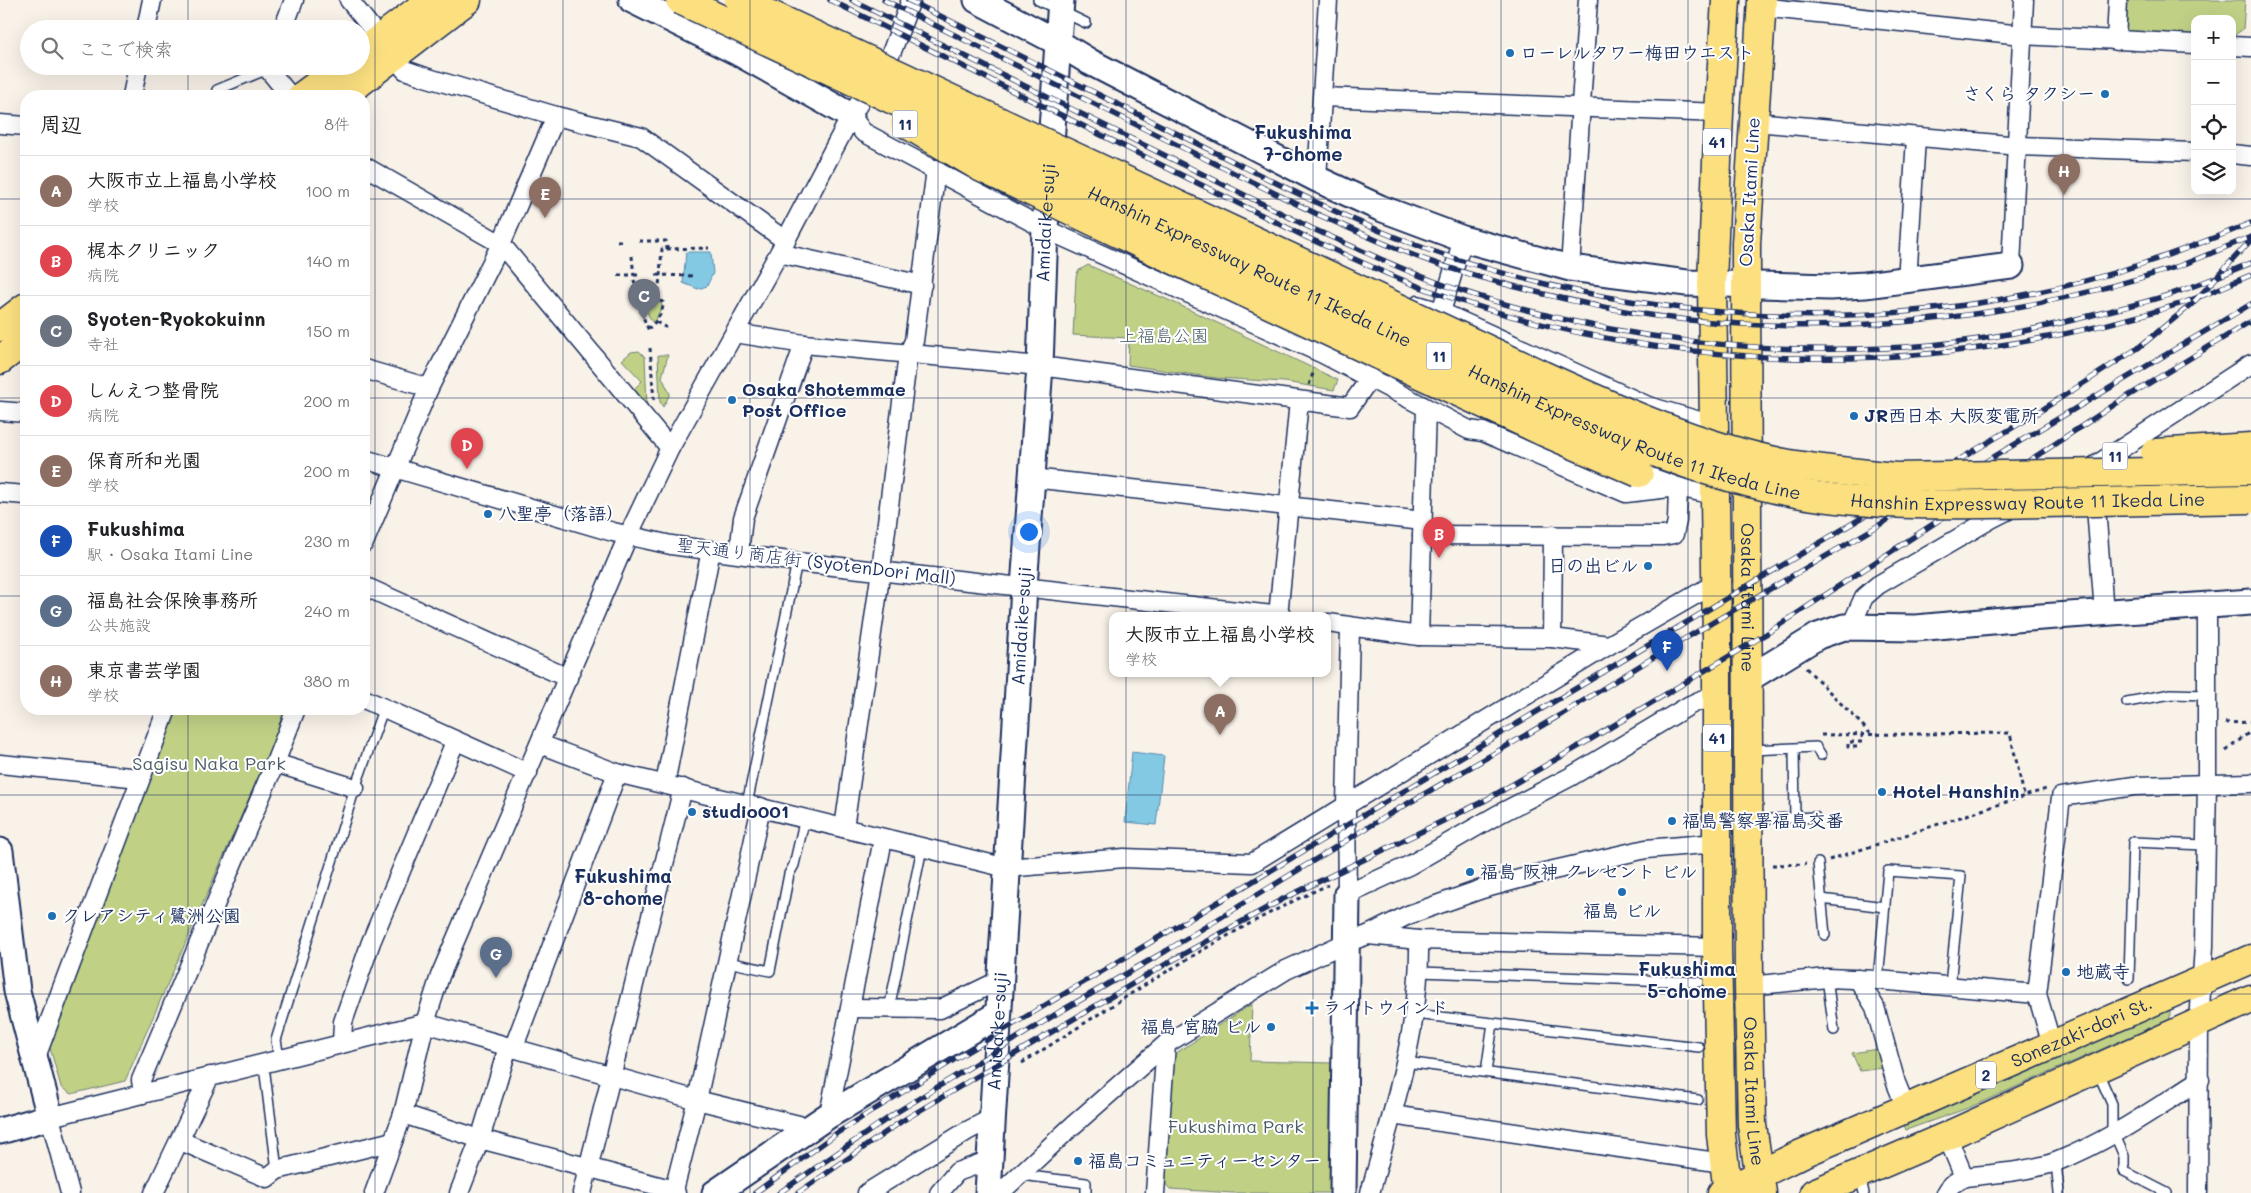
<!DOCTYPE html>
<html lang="ja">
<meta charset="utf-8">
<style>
:root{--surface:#fff;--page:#f6f6f6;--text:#202124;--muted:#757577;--line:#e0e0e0;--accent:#1f6fb2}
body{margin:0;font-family:Mali,"Klee One",sans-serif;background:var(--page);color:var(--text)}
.controls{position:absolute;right:15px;top:15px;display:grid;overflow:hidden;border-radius:10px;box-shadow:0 5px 20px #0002}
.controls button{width:45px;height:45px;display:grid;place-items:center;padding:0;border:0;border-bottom:1px solid var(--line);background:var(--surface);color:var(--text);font:25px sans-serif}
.you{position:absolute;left:1028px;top:531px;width:18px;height:18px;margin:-12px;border:4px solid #fff;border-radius:50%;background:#1a73e8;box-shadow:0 0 0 8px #1a73e833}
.badge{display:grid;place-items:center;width:32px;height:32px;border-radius:50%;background:var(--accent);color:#fff;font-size:16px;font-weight:700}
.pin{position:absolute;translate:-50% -41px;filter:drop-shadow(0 1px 2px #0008)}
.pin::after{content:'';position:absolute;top:26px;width:18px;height:15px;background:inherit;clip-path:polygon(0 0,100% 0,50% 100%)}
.popup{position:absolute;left:1109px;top:612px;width:222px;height:65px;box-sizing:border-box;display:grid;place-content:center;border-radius:10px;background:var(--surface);filter:drop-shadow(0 1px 4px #0005);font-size:16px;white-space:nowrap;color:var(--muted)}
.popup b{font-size:19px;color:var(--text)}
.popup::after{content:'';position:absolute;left:50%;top:100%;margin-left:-10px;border:10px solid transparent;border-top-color:var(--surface)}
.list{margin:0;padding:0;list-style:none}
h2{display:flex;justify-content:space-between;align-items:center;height:65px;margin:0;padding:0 20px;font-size:21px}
h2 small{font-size:16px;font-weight:400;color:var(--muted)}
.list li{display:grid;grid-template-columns:32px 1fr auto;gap:15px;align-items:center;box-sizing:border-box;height:70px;padding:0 20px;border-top:1px solid var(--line)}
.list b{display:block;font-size:19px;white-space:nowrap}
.list p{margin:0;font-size:16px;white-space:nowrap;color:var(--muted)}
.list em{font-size:16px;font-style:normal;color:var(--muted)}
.icon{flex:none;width:28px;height:28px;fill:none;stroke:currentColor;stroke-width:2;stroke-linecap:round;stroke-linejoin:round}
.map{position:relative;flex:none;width:2251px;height:1193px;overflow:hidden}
.search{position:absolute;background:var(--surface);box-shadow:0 5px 20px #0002;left:20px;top:20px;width:350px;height:55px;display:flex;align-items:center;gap:12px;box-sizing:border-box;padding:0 18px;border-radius:28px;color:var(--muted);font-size:19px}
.panel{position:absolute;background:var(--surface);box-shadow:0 5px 20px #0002;left:20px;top:90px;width:350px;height:625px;border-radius:20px}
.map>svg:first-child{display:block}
.green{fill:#c0d186;stroke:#6e8072}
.water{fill:#83c9e4;stroke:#598bae}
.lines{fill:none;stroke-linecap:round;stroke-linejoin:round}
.lane-casing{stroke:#1b2f5e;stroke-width:12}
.street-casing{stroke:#1b2f5e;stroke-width:21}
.secondary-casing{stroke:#1b2f5e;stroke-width:29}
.primary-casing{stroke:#1b2f5e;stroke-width:31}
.highway-casing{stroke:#1b2f5e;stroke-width:31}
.path{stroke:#1b2f5e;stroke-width:3;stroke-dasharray:4 4;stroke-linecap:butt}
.lane{stroke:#fff;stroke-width:9}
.street{stroke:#fff;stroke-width:18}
.secondary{stroke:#fff;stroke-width:25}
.primary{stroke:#fce080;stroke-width:28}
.highway{stroke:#fce080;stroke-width:28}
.rail-casing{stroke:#1b2f5e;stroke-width:5.5}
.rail{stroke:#fff;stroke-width:4;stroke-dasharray:11;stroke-linecap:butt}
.highway-bridge-casing{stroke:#1b2f5e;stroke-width:31;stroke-linecap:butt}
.highway-bridge{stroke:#fce080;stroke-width:28}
.grid{fill:none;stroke:#1b2f5e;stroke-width:1;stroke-opacity:0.55}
.poi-dot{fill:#1f6fb2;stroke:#fff;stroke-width:2}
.labels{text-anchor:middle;stroke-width:4;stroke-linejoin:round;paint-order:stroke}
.shield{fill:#fff;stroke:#5f6d8e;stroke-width:1}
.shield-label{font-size:16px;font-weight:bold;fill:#1b2f5e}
.poi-label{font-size:18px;font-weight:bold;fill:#1b2f5e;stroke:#fff;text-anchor:start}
.street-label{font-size:18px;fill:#1b2f5e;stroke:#fff}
.park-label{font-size:18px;fill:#4d606a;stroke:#fff}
.neighbourhood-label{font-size:19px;font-weight:bold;fill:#1b2f5e;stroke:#fff}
</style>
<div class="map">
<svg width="2251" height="1193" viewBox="0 0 2251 1193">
<rect width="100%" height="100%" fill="#f9f2e9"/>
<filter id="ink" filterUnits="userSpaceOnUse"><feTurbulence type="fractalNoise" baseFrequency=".02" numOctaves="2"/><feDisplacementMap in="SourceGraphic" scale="10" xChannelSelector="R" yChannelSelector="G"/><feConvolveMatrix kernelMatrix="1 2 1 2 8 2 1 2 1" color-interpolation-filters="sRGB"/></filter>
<g filter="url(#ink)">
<!-- green -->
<g class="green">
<polygon points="2124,0 2245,0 2243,29 2232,37 2232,19 2195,19 2195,36 2128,32 2122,26"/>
<polygon points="1088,265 1175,303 1338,380 1334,390 1285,382 1216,378 1128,365 1129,338 1073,335 1076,277 1078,271"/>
<polygon points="641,300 661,303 662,306 655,321 652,322"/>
<polygon points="639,351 645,357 647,407 633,390 642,381 622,360 631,352"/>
<polygon points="658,355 668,355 662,377 670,394 663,407 660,402"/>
<polygon points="176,709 288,709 125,1081 71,1094 61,1087 50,1048"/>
<polygon points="1252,1004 1250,1061 1332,1063 1330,1193 1233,1193 1170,1189 1165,1183 1173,1055"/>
<polygon points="2170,1010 2170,1019 1968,1108 1906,1130 1904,1125"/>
<polygon points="1878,1049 1883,1068 1860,1071 1852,1053"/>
</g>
<!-- water -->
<g class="water">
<polygon points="686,252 711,252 713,273 707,286 698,289 683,283"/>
<polygon points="1132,752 1164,756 1156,825 1125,822"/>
</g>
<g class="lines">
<!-- lane casing -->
<g class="lane-casing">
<g id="lane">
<polyline points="1038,0 1086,23"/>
<polyline points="215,96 217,90 268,69"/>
<polyline points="2127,702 2171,694 2207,695"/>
<polyline points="1794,749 1795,819"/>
<polyline points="1751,750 1816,747 1821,755"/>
<polyline points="747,804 797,562"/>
<polyline points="1751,820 1815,817"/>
<polyline points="1818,863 1825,935"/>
<polyline points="1821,899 1885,907"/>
<polyline points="728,962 770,971 789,874 794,865 805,818"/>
<polyline points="1420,972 1699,982"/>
<polyline points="1827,978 1834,1030"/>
<polyline points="2129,979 2133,842 2205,845"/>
<polyline points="1878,980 1888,871 1961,876 1950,985"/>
<polyline points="889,1009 922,848"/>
<polyline points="1415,1014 1699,1047"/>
<polyline points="279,1058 276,1040 355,788 384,707"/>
<polyline points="1405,1062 1698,1100"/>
<polyline points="2097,1070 2112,1104 2112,1128 2124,1156 2124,1171 2167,1193"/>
<polyline points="1486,1072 1493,1023"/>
<polyline points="265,1074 277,1170"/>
<polyline points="2056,1162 2059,1193"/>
<polyline points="1021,1175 1086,1183 1086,1193"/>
<polyline points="1860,1176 1864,1193"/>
</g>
</g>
<!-- street casing -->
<g class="street-casing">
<g id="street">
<polyline points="349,0 405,70 425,77 556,116 641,137 786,241"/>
<polyline points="1761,7 2022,35 2195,44"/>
<polyline points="146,29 152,0"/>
<polyline points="283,29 294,0"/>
<polyline points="2116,41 2118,0"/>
<polyline points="2232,46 2251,47"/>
<polyline points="269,66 268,69 290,96"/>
<polyline points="132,96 138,66"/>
<polyline points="1323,97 1719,113"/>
<polyline points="851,116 863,132 1045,229 1323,354 1469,430 1483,432 1626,493 1678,487 1677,521 1674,534 1663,536 1422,535"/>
<polyline points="1755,122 2019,146 2195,152"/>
<polyline points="0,124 26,126"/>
<polyline points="2232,154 2251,156"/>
<polyline points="364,166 501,244 670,448"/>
<polyline points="1317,179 1328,0"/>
<polyline points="779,253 922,285"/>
<polyline points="2011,266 2024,0"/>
<polyline points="1570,268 1588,0"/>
<polyline points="1907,281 1916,138"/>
<polyline points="1418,305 1441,312 1648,406 1713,425"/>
<polyline points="1441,312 1463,239"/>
<polyline points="735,333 804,344 1040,366 1350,407 1370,378"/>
<polyline points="364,369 429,388"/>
<polyline points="0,411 26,413"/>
<polyline points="364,459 613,532 671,545 797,562 1283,616"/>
<polyline points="2093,467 2104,613"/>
<polyline points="1639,473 1678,487 1714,495"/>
<polyline points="1032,478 1423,521"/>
<polyline points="0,493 26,495"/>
<polyline points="364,543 429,388 501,244 556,116"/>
<polyline points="739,553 743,518 804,344"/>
<polyline points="364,586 568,678"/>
<polyline points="1278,616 1299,401"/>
<polyline points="1328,623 1419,636 1552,638 1609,645"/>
<polyline points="1851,626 1864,597 1878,585 1991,519 2093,467 2251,364"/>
<polyline points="1350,627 1346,806 1347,894 1410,865 1497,815 1570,777 1690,705 1717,693"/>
<polyline points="1419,636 1426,409"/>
<polyline points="1552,638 1553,535"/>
<polyline points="364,699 528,773"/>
<polyline points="540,744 617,773 1007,868 1124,858 1252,863 1609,645 1716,583"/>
<polyline points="275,763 355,788"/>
<polyline points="0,764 140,778"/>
<polyline points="665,784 711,550"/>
<polyline points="844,828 881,570 908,354 914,341 936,169"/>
<polyline points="1368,935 1419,940 1717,947"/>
<polyline points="1858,979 1875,1007 1896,1083 1907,1110"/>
<polyline points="1749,986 1827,978 1878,980 2037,994"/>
<polyline points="851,1008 940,1009 1000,980"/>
<polyline points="342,1043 343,1022 371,942 455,742"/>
<polyline points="2052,1045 2037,994 2061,797 2134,786 2251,783"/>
<polyline points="513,1049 617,773"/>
<polyline points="36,1057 167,709"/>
<polyline points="143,1094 141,1080 275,763 296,709"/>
<polyline points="403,1114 480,1139 674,1190 676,1193"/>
<polyline points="829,1115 883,839"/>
<polyline points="1392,1115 1723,1163"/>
<path d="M1947 1136 1964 1177C1990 1174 2033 1171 2058 1161 2109 1141 2154 1109 2200 1080"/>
<polyline points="181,1141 267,1178 277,1170 393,1141"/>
<polyline points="674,1190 697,1100 761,807"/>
<polyline points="70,1193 50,1117 425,1023 697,1100 811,1128"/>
<polyline points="154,1193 210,1076"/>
<polyline points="374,1193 403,1114 425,1023 440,976 628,536 670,448 779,253 851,116 892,51 911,0"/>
<polyline points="459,1193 480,1139 508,1047"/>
<polyline points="582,1193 683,788"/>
<polyline points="867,1193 967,1131 992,1118"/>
<polyline points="939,1193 957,1172 990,1160"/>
<polyline points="1000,1193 1070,1128 1166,1044 1286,970 1345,943 1368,935 1408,915 1482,889 1545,872 1646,849 1717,843"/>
<polyline points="1155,1193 1166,1044"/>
<path d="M1370 1193C1393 1111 1421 1026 1419 940"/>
<polyline points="1946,1193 1951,1185 1964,1177"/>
<polyline points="2198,1193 2199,1023 2204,946 2207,783 2207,606"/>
</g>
</g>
<!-- secondary casing -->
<g class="secondary-casing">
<g id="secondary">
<polyline points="632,0 739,53 851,116"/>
<polyline points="977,0 1057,42 1090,62 1317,179 1380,208 1463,239 1570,268 1687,283 1830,287 1865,285 2011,266"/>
<polyline points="1748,679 1818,636 1844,627 1916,628 2014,619 2251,602"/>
<polyline points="0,851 17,991 50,1117 0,1131"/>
<polyline points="715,1193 829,1115 998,1014"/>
<path id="s1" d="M988 1193 1024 587 1040 366 1045 229 1061 0"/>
<polyline points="1343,1193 1347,894"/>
</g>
</g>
<!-- primary casing -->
<g class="primary-casing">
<g id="primary">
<polyline points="1726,0 1719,113 1712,283 1717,641 1717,947 1721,1135 1728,1193"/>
<path id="s2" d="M1762 0 1746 243V284L1749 986 1752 1125 1762 1193"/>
<polyline points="361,53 431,0"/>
<polyline points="302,96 343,66"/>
<polyline points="342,96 467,0"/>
<polyline points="0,327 26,307"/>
<polyline points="0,360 26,340"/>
</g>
</g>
<!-- highway casing -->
<g class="highway-casing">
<g id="highway">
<path id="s3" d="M1722 1193 1799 1155 2251 959"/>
<polyline points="1814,1193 1947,1136 2251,999"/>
</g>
</g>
<!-- path -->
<g class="path">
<polyline points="201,66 213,68"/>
<polyline points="617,241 625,241"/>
<polyline points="639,241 666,241 667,249"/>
<polyline points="632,256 636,300 649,331"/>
<polyline points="618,275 638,275"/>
<polyline points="656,275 694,276"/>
<path d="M636 297 658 300 663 302C664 312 656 322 649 328"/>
<polyline points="658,300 662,249 709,248"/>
<polyline points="656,322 665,327 667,323"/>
<polyline points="650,348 654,401"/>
<polyline points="1309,385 1314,370"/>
<polyline points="1806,668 1870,733"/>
<polyline points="2225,723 2251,722"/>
<polyline points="1821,735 2010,733 2024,795"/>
<polyline points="1857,747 1848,747 1848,742 1862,742 1862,733"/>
<polyline points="2226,751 2251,731"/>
<polyline points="1829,860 2046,789"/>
<polyline points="1772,865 1806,864"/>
<path d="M1022 1063C1122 1000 1220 933 1328 885"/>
</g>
<!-- lane -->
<use href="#lane" class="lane"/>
<!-- street -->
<use href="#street" class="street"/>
<!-- secondary -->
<use href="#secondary" class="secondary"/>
<!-- primary -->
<use href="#primary" class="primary"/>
<!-- highway -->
<use href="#highway" class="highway"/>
<!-- rail casing -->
<g class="rail-casing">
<g id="rail">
<path d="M830 0 1308 238C1353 258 1397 280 1443 295 1682 377 1942 379 2183 303 2206 295 2229 284 2251 275"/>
<path d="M852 0 1313 229C1357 248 1401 270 1447 286 1602 339 1768 359 1931 345 1985 340 2038 329 2089 316 2121 308 2153 301 2183 290 2206 282 2228 272 2251 263"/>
<path d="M884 0 1319 215C1363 234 1407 255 1453 269 1529 292 1609 312 1689 320 1855 336 2021 318 2179 266 2204 257 2227 246 2251 237"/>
<path d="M908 0C1008 50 1108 99 1208 149 1289 189 1370 232 1456 259 1642 319 1842 333 2034 293 2109 278 2180 252 2251 223"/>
<polyline points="755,1193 837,1133 965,1053 2034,415 2138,348 2192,304 2251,240"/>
<polyline points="779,1193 897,1112 1061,1011 1166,951 1388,815 1562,714 1657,655 1869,531 2251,304"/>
<polyline points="798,1193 902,1121 1171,961 1283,899 1484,801 1581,745 1766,634 2120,401 2251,321"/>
</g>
</g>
<!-- rail -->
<use href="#rail" class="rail"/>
<!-- highway-bridge casing -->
<g class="highway-bridge-casing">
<g id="highway-bridge">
<path id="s4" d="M680 0 1542 404C1618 439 1694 471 1776 489 1863 508 1955 505 2043 503 2113 501 2182 500 2251 499"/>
<path d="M739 0 1538 373C1617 409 1698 446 1784 463 1822 470 1859 473 1897 477L2251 470"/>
<polyline points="905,123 980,167 1166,256 1544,432 1639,473"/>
<polyline points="2155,453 2251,447"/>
</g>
</g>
<!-- highway-bridge -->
<use href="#highway-bridge" class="highway-bridge"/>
</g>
</g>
<!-- grid -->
<path class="grid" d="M188 0V29M375 0V1193M563 0V1193M750 0V1193M938 0V1193M1126 0V1193M1313 0V1193M1501 0V1193M1688 0V1193M1876 0V1193M2063 0V1193M188 66V96M0 199H26M364 199H2251M0 398H26M364 398H2251M0 596H26M364 596H2251M188 709V1193M0 795H2251M0 994H2251"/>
<!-- markers -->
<g class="poi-dot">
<circle cx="1510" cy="53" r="5"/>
<circle cx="2105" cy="94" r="5"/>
<circle cx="732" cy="400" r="5"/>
<circle cx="1854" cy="416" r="5"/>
<circle cx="488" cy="514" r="5"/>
<circle cx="1648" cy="566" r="5"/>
<circle cx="1882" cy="792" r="5"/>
<circle cx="692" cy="812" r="5"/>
<circle cx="1672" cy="821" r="5"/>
<circle cx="1470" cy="872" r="5"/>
<circle cx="1622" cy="892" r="5"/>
<circle cx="52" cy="916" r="5"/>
<circle cx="2066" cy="972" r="5"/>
<path d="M1309.5 1000.5h5v5h5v5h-5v5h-5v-5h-5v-5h5z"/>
<circle cx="1271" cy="1027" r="5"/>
<circle cx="1078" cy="1161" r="5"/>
</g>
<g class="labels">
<!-- shield labels -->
<g class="shield">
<rect x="892.5" y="110.5" width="25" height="27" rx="4"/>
<rect x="1703" y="128.5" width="28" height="27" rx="4"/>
<rect x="1426.5" y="342.5" width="25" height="27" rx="4"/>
<rect x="2102.5" y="442.5" width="25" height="27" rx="4"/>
<rect x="1703" y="724.5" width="28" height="27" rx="4"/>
<rect x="1976" y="1061.5" width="20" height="27" rx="4"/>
</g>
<g class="shield-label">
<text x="905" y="130">11</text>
<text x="1717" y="148">41</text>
<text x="1439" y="362">11</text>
<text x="2115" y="462">11</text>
<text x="1717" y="744">41</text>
<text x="1986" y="1081">2</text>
</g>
<!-- poi labels -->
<g class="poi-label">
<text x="1520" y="59">ローレルタワー梅田ウエスト</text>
<text x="2095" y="100" text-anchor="end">さくら タクシー</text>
<text x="742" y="396">Osaka Shotemmae<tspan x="742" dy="21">Post Office</tspan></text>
<text x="1864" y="422">JR西日本 大阪変電所</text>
<text x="498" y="520">八聖亭（落語）</text>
<text x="1638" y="572" text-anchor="end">日の出ビル</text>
<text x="1892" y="798">Hotel Hanshin</text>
<text x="702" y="818">studio001</text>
<text x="1682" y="827">福島警察署福島交番</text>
<text x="1480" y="878">福島 阪神 クレセント ビル</text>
<text x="1622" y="917" text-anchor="middle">福島 ビル</text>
<text x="62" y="922">クレアシティ鷺洲公園</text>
<text x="2076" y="978">地蔵寺</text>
<text x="1323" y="1014">ライトウインド</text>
<text x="1261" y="1033" text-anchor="end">福島 宮脇 ビル</text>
<text x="1088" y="1167">福島コミュニティーセンター</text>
</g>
<!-- street labels -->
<g class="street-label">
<text transform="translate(1750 192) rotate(-87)" y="6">Osaka Itami Line</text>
<text dy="6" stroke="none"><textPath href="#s1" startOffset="972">Amidaike-suji</textPath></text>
<text dy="6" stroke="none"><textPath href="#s4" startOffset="629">Hanshin Expressway Route 11 Ikeda Line</textPath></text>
<text dy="6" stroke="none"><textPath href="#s4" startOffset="1049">Hanshin Expressway Route 11 Ikeda Line</textPath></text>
<text dy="6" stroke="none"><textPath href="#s4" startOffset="1454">Hanshin Expressway Route 11 Ikeda Line</textPath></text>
<text transform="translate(816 562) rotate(7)" y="6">聖天通り商店街 (SyotenDori Mall)</text>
<text dy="6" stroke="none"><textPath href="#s2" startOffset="598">Osaka Itami Line</textPath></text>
<text dy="6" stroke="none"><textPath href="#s1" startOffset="568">Amidaike-suji</textPath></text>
<text dy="6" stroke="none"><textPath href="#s1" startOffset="162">Amidaike-suji</textPath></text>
<text dy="6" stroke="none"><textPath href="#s3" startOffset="394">Sonezaki-dori St.</textPath></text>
<text dy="6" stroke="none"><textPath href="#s2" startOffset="1092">Osaka Itami Line</textPath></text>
</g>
<!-- park labels -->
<g class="park-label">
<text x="1164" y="342">上福島公園</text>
<text x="209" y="770">Sagisu Naka Park</text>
<text x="1236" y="1133">Fukushima Park</text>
</g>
<!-- neighbourhood labels -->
<g class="neighbourhood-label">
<text x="1303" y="139">Fukushima<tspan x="1303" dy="22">7-chome</tspan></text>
<text x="623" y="883">Fukushima<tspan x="623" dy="22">8-chome</tspan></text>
<text x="1687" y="976">Fukushima<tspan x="1687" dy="22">5-chome</tspan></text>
</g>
</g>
</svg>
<div class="controls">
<button>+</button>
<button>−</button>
<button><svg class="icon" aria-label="locate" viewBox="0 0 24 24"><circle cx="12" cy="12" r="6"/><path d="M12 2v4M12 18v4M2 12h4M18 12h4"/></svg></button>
<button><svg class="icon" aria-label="layers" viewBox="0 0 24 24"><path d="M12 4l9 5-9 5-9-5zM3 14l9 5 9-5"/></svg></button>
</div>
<div class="you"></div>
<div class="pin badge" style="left:1220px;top:735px;background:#8d6e63">A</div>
<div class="popup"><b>大阪市立上福島小学校</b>学校</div>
<div class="pin badge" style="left:1439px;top:558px;background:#e0444e">B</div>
<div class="pin badge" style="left:644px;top:320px;background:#6b7280">C</div>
<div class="pin badge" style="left:467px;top:469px;background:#e0444e">D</div>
<div class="pin badge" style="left:545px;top:218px;background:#8d6e63">E</div>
<div class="pin badge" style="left:1667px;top:671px;background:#1a4fb4">F</div>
<div class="pin badge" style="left:496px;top:978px;background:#5c6f8a">G</div>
<div class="pin badge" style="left:2064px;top:195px;background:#8d6e63">H</div>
<div class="search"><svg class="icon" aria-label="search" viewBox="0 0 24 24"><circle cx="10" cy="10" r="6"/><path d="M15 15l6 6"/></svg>ここで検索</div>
<section class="panel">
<h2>周辺<small>8件</small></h2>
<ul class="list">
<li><span class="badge" style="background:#8d6e63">A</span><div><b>大阪市立上福島小学校</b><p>学校</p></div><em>100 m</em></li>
<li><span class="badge" style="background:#e0444e">B</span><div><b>梶本クリニック</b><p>病院</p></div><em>140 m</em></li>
<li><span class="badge" style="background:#6b7280">C</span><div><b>Syoten-Ryokokuinn</b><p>寺社</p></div><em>150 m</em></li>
<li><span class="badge" style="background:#e0444e">D</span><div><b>しんえつ整骨院</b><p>病院</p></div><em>200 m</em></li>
<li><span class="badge" style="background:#8d6e63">E</span><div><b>保育所和光園</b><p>学校</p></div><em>200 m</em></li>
<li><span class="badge" style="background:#1a4fb4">F</span><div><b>Fukushima</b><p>駅 · Osaka Itami Line</p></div><em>230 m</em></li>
<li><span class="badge" style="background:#5c6f8a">G</span><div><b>福島社会保険事務所</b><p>公共施設</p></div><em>240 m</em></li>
<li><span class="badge" style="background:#8d6e63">H</span><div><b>東京書芸学園</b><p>学校</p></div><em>380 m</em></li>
</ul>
</section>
</div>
